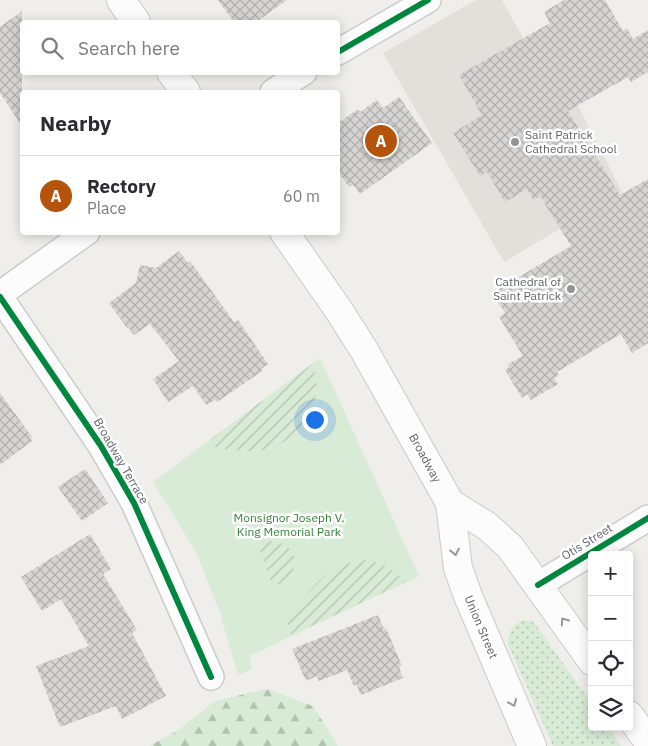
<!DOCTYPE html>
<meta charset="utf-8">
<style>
:root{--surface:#fff;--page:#f7f7f7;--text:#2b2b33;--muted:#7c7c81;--line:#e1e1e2;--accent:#b45309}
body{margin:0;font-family:"IBM Plex Sans",sans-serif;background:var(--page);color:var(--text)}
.controls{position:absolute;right:15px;bottom:15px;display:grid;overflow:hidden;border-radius:5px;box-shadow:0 2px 12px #0003}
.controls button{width:45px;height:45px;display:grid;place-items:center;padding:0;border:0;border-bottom:1px solid var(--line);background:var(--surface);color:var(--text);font:25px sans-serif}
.you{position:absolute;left:314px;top:419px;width:18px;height:18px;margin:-12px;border:4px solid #fff;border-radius:50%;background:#1a73e8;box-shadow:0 0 0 8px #1a73e833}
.badge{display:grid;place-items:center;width:32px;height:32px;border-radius:50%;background:var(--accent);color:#fff;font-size:16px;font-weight:700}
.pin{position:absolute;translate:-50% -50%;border:2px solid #fff;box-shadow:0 1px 5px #0006}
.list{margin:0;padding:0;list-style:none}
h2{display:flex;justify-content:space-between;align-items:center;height:65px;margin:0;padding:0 20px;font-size:21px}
h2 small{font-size:16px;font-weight:400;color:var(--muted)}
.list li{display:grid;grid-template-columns:32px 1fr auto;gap:15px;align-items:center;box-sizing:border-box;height:80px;padding:0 20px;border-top:1px solid var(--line)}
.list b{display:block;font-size:19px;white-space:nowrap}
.list p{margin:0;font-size:16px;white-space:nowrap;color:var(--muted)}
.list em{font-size:16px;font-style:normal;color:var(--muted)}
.icon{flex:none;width:28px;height:28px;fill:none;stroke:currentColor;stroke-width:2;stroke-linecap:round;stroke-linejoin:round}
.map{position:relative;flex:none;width:648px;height:746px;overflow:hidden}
.search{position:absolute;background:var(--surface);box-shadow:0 2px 12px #0003;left:20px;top:20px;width:320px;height:55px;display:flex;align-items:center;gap:12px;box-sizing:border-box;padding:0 18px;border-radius:5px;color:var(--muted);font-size:19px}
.panel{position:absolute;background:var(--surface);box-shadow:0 2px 12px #0003;left:20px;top:90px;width:320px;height:145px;border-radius:5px}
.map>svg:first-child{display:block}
.education{fill:#e2e0da}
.grass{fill:url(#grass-dots)}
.forest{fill:url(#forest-firs)}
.park{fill:#d8ebd6}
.garden{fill:url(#garden-furrows)}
.building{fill:url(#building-cross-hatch)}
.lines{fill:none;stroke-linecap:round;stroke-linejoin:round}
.minor-casing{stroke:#cbcccc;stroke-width:28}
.secondary-casing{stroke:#cacacb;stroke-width:30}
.minor{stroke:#fdfcfc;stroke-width:25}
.secondary{stroke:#fdfcfc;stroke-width:28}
.cycleway-casing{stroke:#fff;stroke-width:9}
.cycleway{stroke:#00873e;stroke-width:6}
.oneway{stroke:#96999c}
.poi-dot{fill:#919496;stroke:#fff;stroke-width:2}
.labels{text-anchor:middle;stroke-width:5;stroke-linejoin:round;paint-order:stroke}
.poi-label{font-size:12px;fill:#5f6368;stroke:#fff;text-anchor:start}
.street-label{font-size:12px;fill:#5f6368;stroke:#fff}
.park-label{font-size:12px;fill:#348238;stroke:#fff}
</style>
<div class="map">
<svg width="648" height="746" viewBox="0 0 648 746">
<defs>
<pattern id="grass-dots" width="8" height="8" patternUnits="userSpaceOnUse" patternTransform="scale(1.25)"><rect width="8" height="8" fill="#d8ebd6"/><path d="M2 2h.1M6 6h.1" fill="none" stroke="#b2c2b1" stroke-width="1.8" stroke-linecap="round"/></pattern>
<pattern id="forest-firs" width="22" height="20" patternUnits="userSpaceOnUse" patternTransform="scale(1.25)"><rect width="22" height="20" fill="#d8ebd6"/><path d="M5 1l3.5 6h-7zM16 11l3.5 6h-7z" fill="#b2c2b1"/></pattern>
<pattern id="garden-furrows" width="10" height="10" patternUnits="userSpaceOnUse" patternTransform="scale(1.25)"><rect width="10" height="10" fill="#d8ebd6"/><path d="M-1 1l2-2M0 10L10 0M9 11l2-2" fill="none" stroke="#b2c2b1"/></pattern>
<pattern id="building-cross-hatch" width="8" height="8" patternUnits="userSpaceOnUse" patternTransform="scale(1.25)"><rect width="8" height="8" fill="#d6d5d3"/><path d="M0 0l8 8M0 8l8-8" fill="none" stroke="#b1b0af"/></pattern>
</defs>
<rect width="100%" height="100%" fill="#efeeea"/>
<!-- education -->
<polygon class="education" points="476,0 502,0 553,91 567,84 622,192 504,262 383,53"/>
<!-- grass -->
<path class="grass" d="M524 620 532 621 536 625 592 704V727H608L621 746H553L508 644C508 632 513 624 524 620Z"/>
<!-- forest -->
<polygon class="forest" points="267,689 313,706 338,746 149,746 177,731 215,701"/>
<!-- park -->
<polygon class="park" points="320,358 419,576 249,656 252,669 238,675 219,610 196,552 153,482"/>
<!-- garden -->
<g class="garden">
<path d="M312 364C315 374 318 384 316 395 312 416 294 440 273 447 254 454 234 451 215 447L212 438Z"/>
<path d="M271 541C302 543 303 579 273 586L258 546Z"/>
<path d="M364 560C382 561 394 570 406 582L292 635 287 621C311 590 322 566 364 560Z"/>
</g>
<!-- building -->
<g class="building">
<polygon points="218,0 287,0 256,22 234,22"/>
<polygon points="564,0 605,0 623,31 627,28 633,39 648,30 648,72 631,82 628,77 568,111 620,195 648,179 648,343 632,353 621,334 557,372 559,375 554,378 558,384 531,400 527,394 522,398 505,370 509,367 508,364 523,356 499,317 505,313 492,293 571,246 540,196 533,200 527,189 505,202 487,172 480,176 453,133 482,115 459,75 550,23 544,12"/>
<polygon points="22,11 22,126 0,93 0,27"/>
<polygon points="399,97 432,143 360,194 353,185 349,187 338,171 338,123 358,109 360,112 377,100 383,108"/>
<polygon points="179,251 188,263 190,261 234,322 238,320 268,364 261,369 262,371 217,402 215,400 206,405 193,386 168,402 153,379 179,361 150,324 134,335 128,327 127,328 109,303 136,283 140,265 156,268"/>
<polygon points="0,393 32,437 30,438 32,441 0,465"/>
<polygon points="85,469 108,503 82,521 58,487"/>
<polygon points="90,534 111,569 103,574 137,630 132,633 166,696 122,719 116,706 60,727 36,666 89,646 61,599 42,611 21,577"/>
<polygon points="378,615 384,629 386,628 402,666 399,667 403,678 361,695 356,684 354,686 347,670 319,681 317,676 306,681 292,649"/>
</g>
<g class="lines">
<!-- minor casing -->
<g class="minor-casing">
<g id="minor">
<polyline points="338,52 428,0"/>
<polyline points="273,92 304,72"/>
<polyline points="0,294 87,232"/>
<polyline points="0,297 101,446 134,503 211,677"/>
<polyline points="538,585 648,518"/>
</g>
</g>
<!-- secondary casing -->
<g class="secondary-casing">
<g id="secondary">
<polyline points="121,0 136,22"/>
<polyline points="171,72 186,92"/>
<polyline points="284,232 338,309 364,350 450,503 487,526 510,547 592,661"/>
<polyline points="450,503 458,568 468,596 532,746"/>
<polyline points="629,715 648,741"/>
</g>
</g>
<!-- minor -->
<use href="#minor" class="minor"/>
<!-- secondary -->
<use href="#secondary" class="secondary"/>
<!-- cycleway casing -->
<g class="cycleway-casing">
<g id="cycleway">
<polyline points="338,52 428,0"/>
<polyline points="0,297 101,446 134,503 211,677"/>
<polyline points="538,585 648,518"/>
</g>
</g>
<!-- cycleway -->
<use href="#cycleway" class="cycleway"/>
</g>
<!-- one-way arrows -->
<defs><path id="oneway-chevron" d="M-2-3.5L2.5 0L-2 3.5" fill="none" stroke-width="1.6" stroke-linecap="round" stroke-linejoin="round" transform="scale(1.25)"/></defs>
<g class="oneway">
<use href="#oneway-chevron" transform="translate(455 552) rotate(79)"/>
<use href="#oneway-chevron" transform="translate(564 621) rotate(-125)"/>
<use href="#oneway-chevron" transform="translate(513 703) rotate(67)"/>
</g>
<!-- markers -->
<g class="poi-dot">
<circle cx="515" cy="142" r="5"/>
<circle cx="571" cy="289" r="5"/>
</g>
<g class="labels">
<!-- poi labels -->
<g class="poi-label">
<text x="525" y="139">Saint Patrick<tspan x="525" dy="14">Cathedral School</tspan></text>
<text x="561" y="286" text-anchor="end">Cathedral of<tspan x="561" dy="14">Saint Patrick</tspan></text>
</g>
<!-- street labels -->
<g class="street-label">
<text transform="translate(425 458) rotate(61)" y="4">Broadway</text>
<text transform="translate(121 461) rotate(60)" y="4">Broadway Terrace</text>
<text transform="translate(587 542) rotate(-32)" y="4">Otis Street</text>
<text transform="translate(481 627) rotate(67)" y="4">Union Street</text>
</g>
<!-- park labels -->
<g class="park-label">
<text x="289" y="522">Monsignor Joseph V.<tspan x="289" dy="14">King Memorial Park</tspan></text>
</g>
</g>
</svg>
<div class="controls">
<button>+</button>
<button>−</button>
<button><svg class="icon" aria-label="locate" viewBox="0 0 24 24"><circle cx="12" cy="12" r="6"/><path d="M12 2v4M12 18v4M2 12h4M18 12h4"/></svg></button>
<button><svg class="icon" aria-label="layers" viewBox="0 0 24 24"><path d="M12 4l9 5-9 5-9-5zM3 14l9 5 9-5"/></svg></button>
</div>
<div class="you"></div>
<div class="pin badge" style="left:381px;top:141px">A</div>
<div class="search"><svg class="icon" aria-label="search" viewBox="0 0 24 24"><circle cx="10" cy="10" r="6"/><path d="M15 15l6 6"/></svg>Search here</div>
<section class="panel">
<h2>Nearby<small></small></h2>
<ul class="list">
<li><span class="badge">A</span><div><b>Rectory</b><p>Place</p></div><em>60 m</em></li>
</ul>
</section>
</div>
